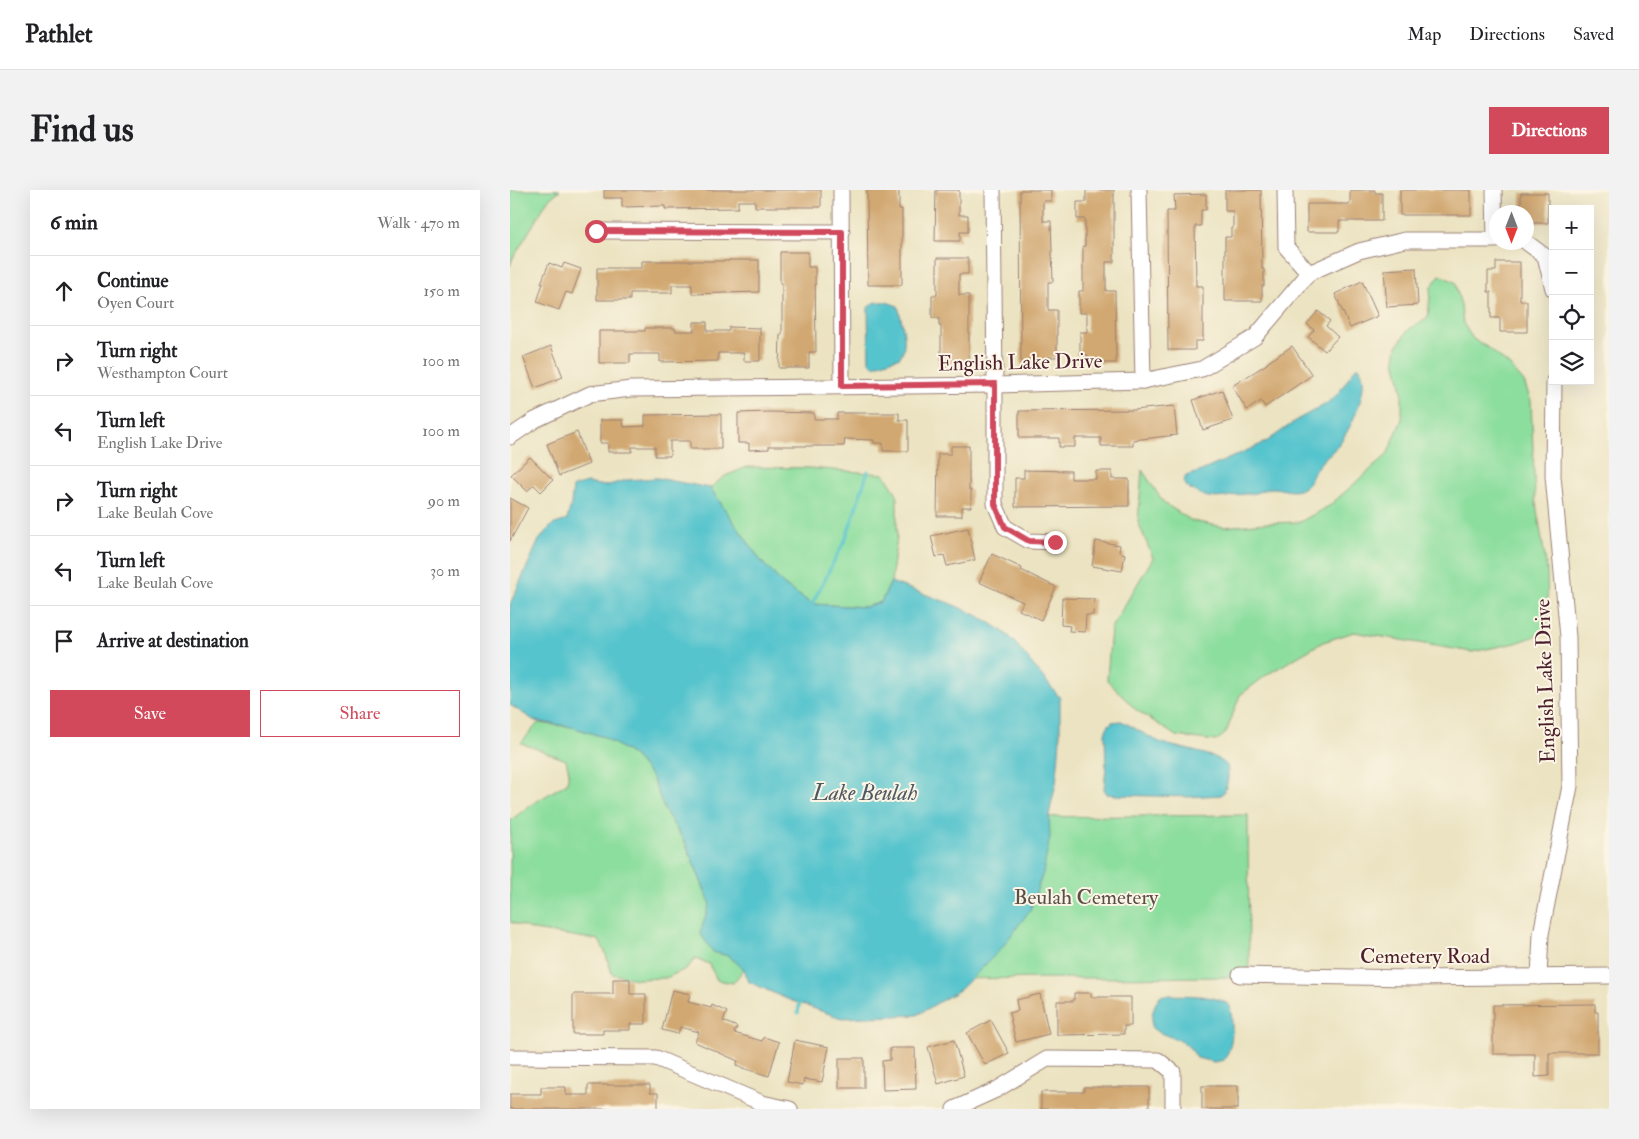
<!DOCTYPE html>
<meta charset="utf-8">
<style>
:root{--surface:#fff;--page:#f2f2f2;--text:#202124;--muted:#757577;--line:#e0e0e0;--accent:#d1495b}
body{margin:0;font-family:"IM FELL Double Pica",serif;background:var(--page);color:var(--text)}
.controls{position:absolute;right:15px;top:15px;display:grid;overflow:hidden;border-radius:0px;box-shadow:0 5px 20px #0002}
.controls button{width:45px;height:45px;display:grid;place-items:center;padding:0;border:0;border-bottom:1px solid var(--line);background:var(--surface);color:var(--text);font:25px sans-serif}
.compass{position:absolute;left:979px;top:15px;width:45px;height:45px;border-radius:50%;background:var(--surface);box-shadow:0 5px 20px #0002;rotate:180deg}
.stop{position:absolute;width:15px;height:15px;margin:-11px;border:4px solid #d1495b;border-radius:50%;background:#fff}
.stop.end{background:#d1495b;border-color:#fff;box-shadow:0 1px 5px #0008}
.list{margin:0;padding:0;list-style:none}
h2{display:flex;justify-content:space-between;align-items:center;height:65px;margin:0;padding:0 20px;font-size:21px}
h2 small{font-size:16px;font-weight:400;color:var(--muted)}
.list li{display:grid;grid-template-columns:32px 1fr auto;gap:15px;align-items:center;box-sizing:border-box;height:70px;padding:0 20px;border-top:1px solid var(--line)}
.list b{display:block;font-size:19px;white-space:nowrap}
.list p{margin:0;font-size:16px;white-space:nowrap;color:var(--muted)}
.list em{font-size:16px;font-style:normal;color:var(--muted)}
.actions{display:flex;gap:10px;padding:15px 20px}
.actions a{flex:1;padding:11px 0;border:1px solid var(--accent);border-radius:0px;text-align:center;font-size:18px;color:var(--accent)}
.actions .main{background:var(--accent);color:#fff}
.icon{flex:none;width:28px;height:28px;fill:none;stroke:currentColor;stroke-width:2;stroke-linecap:round;stroke-linejoin:round}
.map{position:relative;flex:none;width:1099px;height:919px;overflow:hidden;border-radius:0px}
header{display:flex;align-items:center;gap:30px;box-sizing:border-box;height:70px;padding:0 25px;background:var(--surface);border-bottom:1px solid var(--line)}
header strong{font-size:24px}
nav{display:flex;gap:28px;margin-inline-start:auto;font-size:18px}
.intro{display:flex;align-items:center;justify-content:space-between;box-sizing:border-box;height:120px;padding:0 30px}
h1{margin:0;font-size:35px}
.button{padding:12px 22px;border-radius:0px;background:var(--accent);color:#fff;font-size:18px;font-weight:700}
main{display:flex;gap:30px;padding:0 30px}
aside{flex:1;background:var(--surface);border-radius:0px;box-shadow:0 5px 20px #0002}
.map>svg:first-child{display:block}
.green{fill:#8cde9e;stroke:#6b7e64}
.water{fill:#56c4cd;stroke:#50727c}
.lines{fill:none;stroke-linecap:round;stroke-linejoin:round}
.stream{stroke:#56c4cd;stroke-width:3}
.building{fill:#d1a872}
.minor-casing{stroke:#9a8176;stroke-width:17}
.minor{stroke:#fff;stroke-width:15}
.route{stroke:#d1495b;stroke-width:6}
.labels{text-anchor:middle;stroke-width:4;stroke-linejoin:round;paint-order:stroke}
.street-label{font-size:21px;fill:#4a1f2b;stroke:#fcf5e5}
.park-label{font-size:21px;fill:#5a4f48;stroke:#fcf5e5}
.water-label{font-size:22px;font-style:italic;fill:#4e5964;stroke:#fcf5e5}
</style>
<header>
<strong>Pathlet</strong>
<nav><a>Map</a><a>Directions</a><a>Saved</a></nav>
</header>
<div class="intro"><h1>Find us</h1><a class="button">Directions</a></div>
<main>
<aside>
<h2>6 min<small>Walk · 470 m</small></h2>
<ul class="list">
<li><svg class="icon" aria-label="ahead" viewBox="0 0 24 24"><path d="M12 20V5M6 11l6-6 6 6"/></svg><div><b>Continue</b><p>Oyen Court</p></div><em>150 m</em></li>
<li><svg class="icon" aria-label="right" viewBox="0 0 24 24"><path d="M7 20v-9h11M14 6l5 5-5 5"/></svg><div><b>Turn right</b><p>Westhampton Court</p></div><em>100 m</em></li>
<li><svg class="icon" aria-label="left" viewBox="0 0 24 24"><path d="M17 20v-9H6M10 6l-5 5 5 5"/></svg><div><b>Turn left</b><p>English Lake Drive</p></div><em>100 m</em></li>
<li><svg class="icon" aria-label="right" viewBox="0 0 24 24"><path d="M7 20v-9h11M14 6l5 5-5 5"/></svg><div><b>Turn right</b><p>Lake Beulah Cove</p></div><em>90 m</em></li>
<li><svg class="icon" aria-label="left" viewBox="0 0 24 24"><path d="M17 20v-9H6M10 6l-5 5 5 5"/></svg><div><b>Turn left</b><p>Lake Beulah Cove</p></div><em>30 m</em></li>
<li><svg class="icon" aria-label="arrive" viewBox="0 0 24 24"><path d="M6 21V4h12l-3 4 3 4H6"/></svg><div><b>Arrive at destination</b></div></li>
</ul>
<div class="actions"><a class="main">Save</a><a>Share</a></div>
</aside>
<div class="map">
<svg width="1099" height="919" viewBox="0 0 1099 919">
<rect width="100%" height="100%" fill="#fcf5e5"/>
<filter id="ink" filterUnits="userSpaceOnUse"><feTurbulence type="fractalNoise" baseFrequency=".02" numOctaves="2"/><feDisplacementMap in="SourceGraphic" scale="10" xChannelSelector="R" yChannelSelector="G"/><feConvolveMatrix kernelMatrix="1 2 1 2 8 2 1 2 1" color-interpolation-filters="sRGB"/></filter>
<filter id="wash" filterUnits="userSpaceOnUse"><feTurbulence type="fractalNoise" baseFrequency=".0096" numOctaves="4" result="noise"/><feDisplacementMap in="SourceGraphic" scale="20" xChannelSelector="R" yChannelSelector="G"/><feGaussianBlur stdDeviation="1.12" result="paint"/><feColorMatrix in="noise" values="0 0 0 0 0 0 0 0 0 0 0 0 0 0 0 0 0 1.4 0 .05"/><feComposite in="paint" operator="in"/></filter>
<g filter="url(#wash)">
<rect width="100%" height="100%" fill="#ebe3c1"/>
<!-- green -->
<g class="green">
<polygon points="0,0 50,0 38,10 2,70 0,76"/>
<polygon points="930,85 945,92 951,116 953,133 963,149 980,159 1001,177 1014,192 1021,211 1025,308 1037,380 1038,427 1034,443 1006,453 962,462 844,442 813,452 758,484 730,505 716,543 706,551 666,546 625,519 597,490 601,438 643,368 628,332 632,280 654,313 682,331 714,337 756,333 790,332 819,316 877,265 892,229 892,200 885,170 887,156 898,140 918,127 921,97"/>
<polygon points="237,277 298,278 374,284 387,304 387,347 381,392 371,412 356,417 302,414 274,395 251,371 200,298 215,286"/>
<polygon points="28,533 62,537 94,547 123,565 142,587 155,621 175,652 200,713 203,762 219,766 234,779 223,793 207,790 199,774 185,768 178,778 156,788 126,789 102,784 95,762 89,750 24,740 0,732 0,631 19,616 57,593 59,582 56,570 11,553"/>
<polygon points="738,625 739,787 413,789 412,628"/>
</g>
<!-- water -->
<g class="water">
<path d="M376 112 388 116C391 130 399 154 390 167L363 176 359 171 358 118C362 111 369 112 376 112Z"/>
<path d="M846 177H849C862 194 842 236 831 251 825 261 814 267 808 276 802 283 801 294 793 298 783 305 771 297 760 298 755 299 750 302 745 303 742 304 738 304 734 304 710 307 702 313 679 298 674 295 673 291 676 286L689 282 756 252 790 228 816 214 828 204Z"/>
<path d="M147 288 200 298 251 371 274 395 302 414 356 417 371 412 381 392C422 408 468 419 501 448L550 508V548L548 574 546 593 539 625 540 647 533 683 520 720 490 760 451 799 407 825 331 828 277 809 239 792 234 779 219 766 203 762 190 743 200 713 175 652 155 621 142 587 123 565 94 547 62 537 25 531 0 515V414L29 350 42 335 57 330 61 314 63 297 77 293 95 296 117 290Z"/>
<path d="M611 531C626 538 636 546 652 553 666 558 710 564 717 576 718 579 718 584 718 588 717 595 716 600 711 605L679 607 606 605 597 604 594 599 596 578 595 543 598 536 602 532Z"/>
<path d="M654 805C672 806 706 803 720 816 723 833 724 855 714 870L704 872 687 868C673 844 660 851 642 838 641 826 643 817 649 807Z"/>
</g>
<g class="lines">
<!-- stream -->
<g class="stream">
<polyline points="302,416 302,414 336,348 358,281"/>
<polyline points="288,823 290,810"/>
</g>
</g>
<g id="blocks">
<!-- building -->
<g class="building">
<polygon points="94,0 311,0 311,17 245,17 245,11 228,11 228,18 155,19 155,16 112,17 112,8 94,8"/>
<polygon points="357,0 389,0 389,19 392,19 392,95 358,95"/>
<polygon points="426,0 449,0 449,25 458,25 458,42 450,42 450,51 425,51"/>
<polygon points="510,0 541,0 541,11 533,11 533,31 541,31 543,92 538,92 538,120 547,120 547,167 539,167 539,176 511,176"/>
<polygon points="576,0 604,0 604,72 596,72 596,101 605,101 606,173 578,173 578,165 570,165 570,142 577,142 577,123 569,123 569,101 573,101 573,56 575,56 575,29 567,29 567,12 576,12"/>
<polygon points="715,0 751,0 752,79 754,79 754,96 752,96 752,111 715,111 715,47 721,47 721,38 723,38 723,21 715,21"/>
<polygon points="840,0 865,0 865,3 872,3 872,31 829,31 829,42 797,42 797,14 840,14"/>
<rect x="890" y="0" width="71" height="25"/>
<polygon points="1011,3 1038,3 1038,33 1016,33 1016,22 1011,22"/>
<polygon points="696,4 696,20 691,20 691,36 685,36 686,96 693,96 693,151 685,151 685,160 658,160 657,21 665,21 664,5"/>
<polygon points="270,62 298,62 298,77 305,77 306,162 299,162 299,178 269,178 270,145 272,145 272,94 270,94"/>
<polygon points="427,68 458,68 458,84 449,84 449,105 459,105 459,177 431,177 431,136 429,136 429,128 422,128 422,105 427,105"/>
<polygon points="219,70 249,70 249,102 182,104 182,95 162,95 162,103 120,103 120,110 87,110 87,78 132,78 132,71 219,71"/>
<polygon points="986,72 1010,72 1010,111 1017,111 1017,142 990,142 990,128 981,128 981,102 978,102 978,81 986,81"/>
<polygon points="39,73 52,78 54,73 71,79 62,104 56,102 49,120 27,112 33,93 31,93"/>
<polygon points="906,78 908,115 877,117 874,80"/>
<polygon points="852,91 868,126 840,138 825,104"/>
<polygon points="808,121 820,131 816,136 828,147 815,161 798,147 804,140 797,134"/>
<polygon points="184,132 197,132 197,141 219,141 219,137 250,138 250,171 234,171 234,163 208,163 208,171 150,172 150,164 120,164 120,173 89,173 89,141 135,141 135,138 165,138 165,141 184,141"/>
<polygon points="41,156 53,187 25,198 13,167"/>
<polygon points="782,156 802,185 755,217 751,211 737,220 722,196 757,174 757,173"/>
<polygon points="712,200 723,230 693,240 683,210"/>
<polygon points="664,216 667,245 623,250 623,256 591,256 591,248 565,248 565,257 549,257 549,248 509,248 509,221 624,220"/>
<polygon points="259,222 304,223 304,229 327,229 327,223 389,223 389,230 398,230 398,261 373,261 373,253 364,253 364,250 335,249 334,256 259,256 259,259 239,260 239,253 228,253 228,223"/>
<polygon points="211,224 211,259 180,259 180,251 160,251 160,266 145,266 145,257 122,257 122,262 98,262 98,253 90,253 90,230 113,230 114,237 135,236 135,225"/>
<polygon points="67,242 79,274 49,286 37,254"/>
<polygon points="441,256 459,256 459,300 461,300 461,317 452,317 452,326 427,326 428,264 441,264"/>
<polygon points="20,267 43,290 31,302 24,295 17,301 1,285"/>
<polygon points="514,280 561,281 561,289 586,289 586,281 602,281 602,289 619,289 619,316 505,317 505,288 514,288"/>
<polygon points="0,308 18,318 0,351"/>
<polygon points="458,338 465,370 437,376 434,365 426,367 421,346"/>
<polygon points="586,351 610,355 609,362 615,364 612,381 582,376"/>
<polygon points="482,364 512,378 511,380 546,397 531,430 509,420 513,412 469,392"/>
<polygon points="552,408 584,409 583,425 576,425 575,442 559,441 560,436 551,435"/>
<polygon points="103,789 120,789 120,804 136,804 136,834 120,834 120,840 93,840 93,844 63,844 63,804 103,804"/>
<polygon points="162,800 180,804 178,812 201,818 202,815 217,822 213,831 227,837 224,843 252,851 254,847 269,852 259,886 226,876 228,871 185,852 189,842 170,837 168,844 152,840"/>
<polygon points="564,803 581,803 581,807 621,807 621,836 614,836 614,844 547,845 547,811 564,811"/>
<polygon points="530,804 539,844 506,852 499,823 508,821 506,810"/>
<polygon points="1085,814 1085,822 1088,822 1088,863 1039,863 1039,886 1025,887 1025,864 983,864 983,815"/>
<polygon points="481,830 499,863 475,875 457,843"/>
<polygon points="285,850 319,857 312,892 294,889 293,895 277,892"/>
<polygon points="444,850 454,886 428,894 418,857"/>
<polygon points="380,858 405,858 406,899 373,900 372,871 380,870"/>
<rect x="329" y="868" width="25" height="30"/>
<polygon points="78,895 140,895 140,903 148,903 148,919 0,919 0,904 31,904 31,897 56,897 56,905 78,905"/>
<rect x="692" y="896" width="36" height="23"/>
<polygon points="574,897 639,897 639,919 531,919 531,902 574,902"/>
</g>
</g>
</g>
<g filter="url(#ink)">
<use href="#blocks" fill-opacity="0" stroke="#9a8176" stroke-width="1"/>
<g class="lines">
<!-- minor casing -->
<g class="minor-casing">
<g id="minor">
<polyline points="331,0 332,196"/>
<polyline points="483,0 485,195 485,314 495,337 519,351 545,352"/>
<polyline points="629,0 633,191"/>
<polyline points="775,0 776,57 799,83"/>
<polyline points="984,0 985,49"/>
<polyline points="86,41 332,42"/>
<polyline points="1016,52 1035,66 1043,99"/>
<polyline points="0,247 25,230 80,204 121,199 485,195 633,191 692,179 745,147 799,83 849,61 895,50 986,50"/>
<polyline points="730,785 902,788 1099,786"/>
<polyline points="1029,787 1031,744 1060,596 1058,447 1043,286 1044,191"/>
<polyline points="0,867 146,868 252,913 280,919"/>
<polyline points="444,919 486,900 537,869 648,870 663,882 663,919"/>
</g>
</g>
<!-- minor -->
<use href="#minor" class="minor"/>
</g>
</g>
<g class="lines" filter="url(#ink)">
<!-- route -->
<polyline class="route" points="86,41 332,42 332,196 485,194 485,314 495,337 519,351 545,352"/>
</g>
<g class="labels">
<!-- street labels -->
<g class="street-label">
<text transform="translate(510 172) rotate(-1)" y="7">English Lake Drive</text>
<text transform="translate(1035 491) rotate(-92)" y="7">English Lake Drive</text>
<text x="915" y="773">Cemetery Road</text>
</g>
<!-- park labels -->
<g class="park-label">
<text x="576" y="714">Beulah Cemetery</text>
</g>
<!-- water labels -->
<g class="water-label">
<text x="355" y="610">Lake Beulah</text>
</g>
</g>
</svg>
<div class="controls">
<button>+</button>
<button>−</button>
<button><svg class="icon" aria-label="locate" viewBox="0 0 24 24"><circle cx="12" cy="12" r="6"/><path d="M12 2v4M12 18v4M2 12h4M18 12h4"/></svg></button>
<button><svg class="icon" aria-label="layers" viewBox="0 0 24 24"><path d="M12 4l9 5-9 5-9-5zM3 14l9 5 9-5"/></svg></button>
</div>
<svg class="compass" viewBox="-18 -18 36 36"><path d="M0-13l5 13h-10z" fill="#e53935"/><path d="M0 13l5-13h-10z" fill="#757577"/></svg>
<div class="stop" style="left:86px;top:41px"></div>
<div class="stop end" style="left:545px;top:352px"></div>
</div>
</main>
